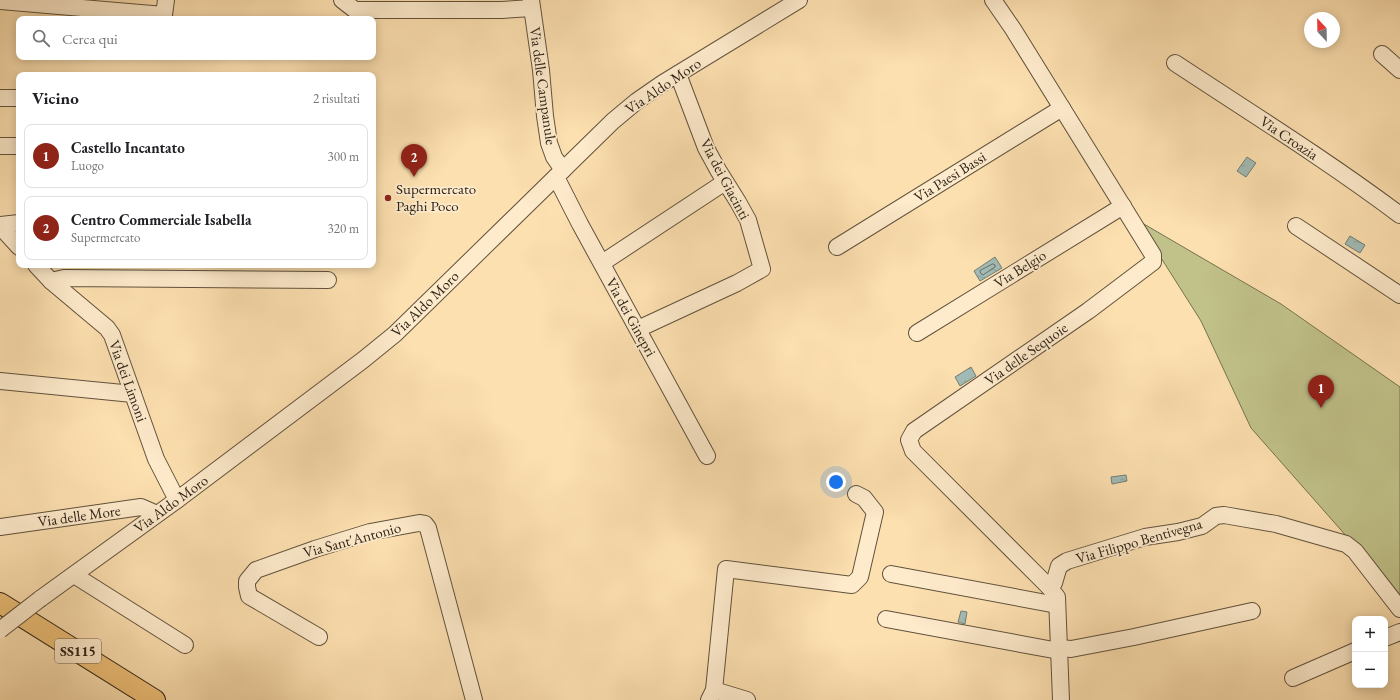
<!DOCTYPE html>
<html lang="it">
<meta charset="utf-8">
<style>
:root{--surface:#fff;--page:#f2f2f2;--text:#202124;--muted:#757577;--line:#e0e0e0;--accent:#8f2418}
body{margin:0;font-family:"EB Garamond",serif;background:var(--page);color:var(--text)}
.controls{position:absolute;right:12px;bottom:12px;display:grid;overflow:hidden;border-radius:8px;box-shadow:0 2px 10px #0003}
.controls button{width:36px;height:36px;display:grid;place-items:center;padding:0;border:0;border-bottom:1px solid var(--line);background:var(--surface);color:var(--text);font:20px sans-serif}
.compass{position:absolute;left:1304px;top:12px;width:36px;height:36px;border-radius:50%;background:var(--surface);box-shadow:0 2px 10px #0003;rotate:338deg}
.you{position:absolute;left:836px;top:482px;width:14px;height:14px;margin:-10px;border:3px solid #fff;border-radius:50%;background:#1a73e8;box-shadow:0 0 0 6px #1a73e833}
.badge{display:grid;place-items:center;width:26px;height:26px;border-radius:50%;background:var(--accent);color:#fff;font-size:13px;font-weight:700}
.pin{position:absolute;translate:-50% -33px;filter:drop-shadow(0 1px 2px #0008)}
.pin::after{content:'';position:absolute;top:21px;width:14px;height:12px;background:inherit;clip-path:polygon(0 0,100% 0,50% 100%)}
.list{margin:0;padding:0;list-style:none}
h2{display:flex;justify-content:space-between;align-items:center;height:52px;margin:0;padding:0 16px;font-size:17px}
h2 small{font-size:13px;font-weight:400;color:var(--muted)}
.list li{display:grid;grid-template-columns:26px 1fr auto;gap:12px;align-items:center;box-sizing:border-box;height:64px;margin:0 8px 8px;padding:0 8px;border:1px solid var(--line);border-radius:8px}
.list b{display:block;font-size:15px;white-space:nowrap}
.list p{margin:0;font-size:13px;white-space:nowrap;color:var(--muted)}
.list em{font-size:13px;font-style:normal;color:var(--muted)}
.icon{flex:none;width:22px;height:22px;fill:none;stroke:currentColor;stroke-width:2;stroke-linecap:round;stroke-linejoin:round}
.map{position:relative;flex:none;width:1400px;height:700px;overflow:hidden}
.search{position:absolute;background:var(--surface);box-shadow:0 2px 10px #0003;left:16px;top:16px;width:360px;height:44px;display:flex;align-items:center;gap:10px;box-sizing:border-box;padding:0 14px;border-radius:8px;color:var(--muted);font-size:15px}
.panel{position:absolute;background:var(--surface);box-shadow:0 2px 10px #0003;left:16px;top:72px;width:360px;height:196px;border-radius:8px}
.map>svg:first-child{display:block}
.green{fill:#c1c28a;stroke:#777250}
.water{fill:url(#water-ripples);stroke:#737e76}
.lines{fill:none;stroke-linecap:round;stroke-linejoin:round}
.shore{stroke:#686e66;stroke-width:1}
.minor-casing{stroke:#61523d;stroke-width:18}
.major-casing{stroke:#2d2217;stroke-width:22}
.minor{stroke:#feebcc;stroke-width:16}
.major{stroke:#eec078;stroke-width:20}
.minor-bridge-casing{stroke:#61523d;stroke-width:18;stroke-linecap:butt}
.minor-bridge{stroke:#feebcc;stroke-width:16}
.poi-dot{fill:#8f2418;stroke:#feebcc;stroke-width:1.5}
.labels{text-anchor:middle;stroke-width:3.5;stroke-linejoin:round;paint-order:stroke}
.shield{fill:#feebcc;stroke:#6c5e4d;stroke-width:1}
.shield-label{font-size:14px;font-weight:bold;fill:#2d2217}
.street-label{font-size:15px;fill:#2d2217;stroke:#feebcc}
.poi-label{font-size:15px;fill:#2d2217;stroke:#feebcc;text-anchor:start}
</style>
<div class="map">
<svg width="1400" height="700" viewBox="0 0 1400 700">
<defs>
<pattern id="water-ripples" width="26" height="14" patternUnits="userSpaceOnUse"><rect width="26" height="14" fill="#a2bbb5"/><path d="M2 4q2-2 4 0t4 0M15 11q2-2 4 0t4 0" fill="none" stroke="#8ca09b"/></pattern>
</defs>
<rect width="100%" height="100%" fill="#fde0b0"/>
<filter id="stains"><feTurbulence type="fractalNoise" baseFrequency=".005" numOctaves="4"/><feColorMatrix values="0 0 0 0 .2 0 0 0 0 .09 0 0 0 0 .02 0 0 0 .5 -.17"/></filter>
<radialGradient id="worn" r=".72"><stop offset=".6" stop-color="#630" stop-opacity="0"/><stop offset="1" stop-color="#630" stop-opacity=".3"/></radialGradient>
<!-- green -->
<polygon class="green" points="1137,220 1281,304 1400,387 1400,602 1348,538 1251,428 1201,321"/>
<!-- water -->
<g class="water">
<polygon points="1247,157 1256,163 1246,177 1237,171"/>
<polygon points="1350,236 1365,245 1360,253 1345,244"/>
<polygon points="995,257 1002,268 980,281 974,271"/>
<polygon points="971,367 976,376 960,386 955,377"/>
<polygon points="1126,475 1127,481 1112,484 1111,477"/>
<polygon points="961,611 967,612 965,624 958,622"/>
</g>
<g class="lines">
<!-- shore -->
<polygon class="shore" points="993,264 995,265 995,267 983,275 981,274 980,271"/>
<!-- minor casing -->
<g class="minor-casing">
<g id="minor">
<polyline points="342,0 355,10 501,10 532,8"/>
<polyline points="531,0 541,70 545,116 549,143 554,157 563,170"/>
<polyline points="993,0 1013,29 1153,255 1153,262 1088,311 914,431 909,440 913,451 1049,587 1057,597 1061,700"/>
<polyline points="0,1 164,15 166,0"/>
<polyline points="1382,54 1400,70"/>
<path d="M1175 63C1251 113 1328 161 1400 215"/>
<polyline points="0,98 19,98"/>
<polyline points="0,146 19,146"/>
<polyline points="556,177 580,224 707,456"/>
<polyline points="0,225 19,223"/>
<polyline points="0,226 19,247"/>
<polyline points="1296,226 1400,295"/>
<polyline points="837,247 1062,108"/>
<polyline points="602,263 725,182"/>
<polyline points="36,265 51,281 107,328 112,335 156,459 177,500"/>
<polyline points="51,281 64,278 328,280"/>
<polyline points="638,329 737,283 762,269 748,220 738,202 718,170 706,148 678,74"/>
<polyline points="917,333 1123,206"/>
<polyline points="0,381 133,394"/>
<polyline points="0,527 141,507 157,514"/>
<polyline points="891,574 1057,605"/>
<polyline points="74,575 185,645"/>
<polyline points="1049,587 1054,583 1059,566 1067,561 1145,537 1178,532 1202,526 1216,516 1224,515 1276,524 1346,544 1355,551 1400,609"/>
<polyline points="40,599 177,500 363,360 395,334 613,121 637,101 663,83 799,0"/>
<polyline points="886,619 1059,651"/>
<polyline points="319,637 249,596 247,587 247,581 256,570 315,549 370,532 419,523 425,524 428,528 474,700"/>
<polyline points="1385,638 1400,632"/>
<polyline points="1059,648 1071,649 1134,637 1252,611"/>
<polyline points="1293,678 1355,651"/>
<polyline points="714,690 747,700"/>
<polyline points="709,700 714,690 726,569 852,585 860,577 875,512 864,498 856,494"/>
</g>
</g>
<!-- major casing -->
<g class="major-casing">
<polyline id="major" points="0,603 155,700"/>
</g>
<!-- minor -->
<use href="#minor" class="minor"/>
<!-- major -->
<use href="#major" class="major"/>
<!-- minor-bridge casing -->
<g class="minor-bridge-casing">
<polyline id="minor-bridge" points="0,630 40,599"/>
</g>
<!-- minor-bridge -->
<use href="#minor-bridge" class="minor-bridge"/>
</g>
<!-- markers -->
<circle class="poi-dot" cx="388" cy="198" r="4"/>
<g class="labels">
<!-- shield labels -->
<rect class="shield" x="55" y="639" width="46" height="24" rx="3"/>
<g class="shield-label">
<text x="78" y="656">SS115</text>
</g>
<!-- street labels -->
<g class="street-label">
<text transform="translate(543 86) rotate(82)" y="5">Via delle Campanule</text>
<text transform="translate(663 86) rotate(-34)" y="5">Via Aldo Moro</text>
<text transform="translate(1289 138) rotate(34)" y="5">Via Croazia</text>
<text transform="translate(950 177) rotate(-32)" y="5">Via Paesi Bassi</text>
<text transform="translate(725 179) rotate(62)" y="5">Via dei Giacinti</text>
<text transform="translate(1020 269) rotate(-32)" y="5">Via Belgio</text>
<text transform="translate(425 304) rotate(-44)" y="5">Via Aldo Moro</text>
<text transform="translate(631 317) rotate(61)" y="5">Via dei Ginepri</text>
<text transform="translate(1026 354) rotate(-35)" y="5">Via delle Sequoie</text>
<text transform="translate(128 381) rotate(70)" y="5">Via dei Limoni</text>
<text transform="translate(171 504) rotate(-36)" y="5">Via Aldo Moro</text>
<text transform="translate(79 516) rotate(-8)" y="5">Via delle More</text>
<text transform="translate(352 540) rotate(-15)" y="5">Via Sant'Antonio</text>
<text transform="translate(1139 541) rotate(-16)" y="5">Via Filippo Bentivegna</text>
</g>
<!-- poi labels -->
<g class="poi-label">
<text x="396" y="194">Supermercato<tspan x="396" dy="17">Paghi Poco</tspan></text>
</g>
</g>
<rect width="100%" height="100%" filter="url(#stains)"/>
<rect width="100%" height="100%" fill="url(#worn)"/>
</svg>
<div class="controls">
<button>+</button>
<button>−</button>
</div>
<svg class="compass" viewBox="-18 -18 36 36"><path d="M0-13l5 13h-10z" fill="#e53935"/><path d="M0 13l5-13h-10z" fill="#757577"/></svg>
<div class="you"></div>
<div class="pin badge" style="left:1321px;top:408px">1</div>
<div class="pin badge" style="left:414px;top:177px">2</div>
<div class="search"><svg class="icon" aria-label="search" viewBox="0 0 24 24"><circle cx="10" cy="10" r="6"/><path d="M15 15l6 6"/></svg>Cerca qui</div>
<section class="panel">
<h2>Vicino<small>2 risultati</small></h2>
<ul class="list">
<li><span class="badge">1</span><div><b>Castello Incantato</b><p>Luogo</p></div><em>300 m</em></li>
<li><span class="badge">2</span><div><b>Centro Commerciale Isabella</b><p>Supermercato</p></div><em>320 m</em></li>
</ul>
</section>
</div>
